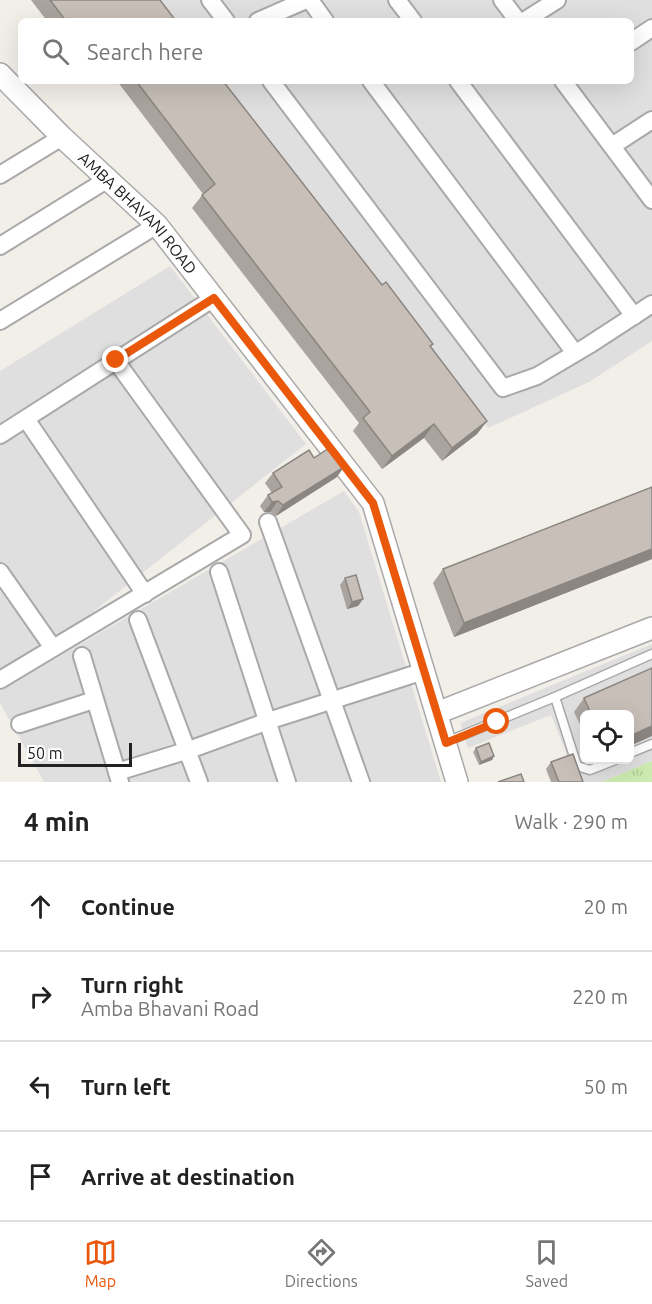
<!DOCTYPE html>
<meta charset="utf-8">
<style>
:root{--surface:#fff;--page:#f6f6f6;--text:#222;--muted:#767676;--line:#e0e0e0;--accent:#ea580c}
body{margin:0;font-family:Ubuntu,sans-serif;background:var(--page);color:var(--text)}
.controls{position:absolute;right:18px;bottom:18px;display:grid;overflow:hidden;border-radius:9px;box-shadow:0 6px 24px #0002}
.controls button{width:54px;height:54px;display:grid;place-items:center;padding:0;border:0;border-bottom:2px solid var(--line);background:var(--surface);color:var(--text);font:30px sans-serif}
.scale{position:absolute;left:18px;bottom:15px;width:114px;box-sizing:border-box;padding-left:6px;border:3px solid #222;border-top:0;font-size:16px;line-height:21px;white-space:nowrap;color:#222;-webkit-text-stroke:4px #fff;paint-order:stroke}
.stop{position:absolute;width:18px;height:18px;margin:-14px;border:4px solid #ea580c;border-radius:50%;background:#fff}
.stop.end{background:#ea580c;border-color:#fff;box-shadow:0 2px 6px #0008}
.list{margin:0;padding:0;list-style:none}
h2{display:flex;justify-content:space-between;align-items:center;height:78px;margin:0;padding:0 24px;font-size:26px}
h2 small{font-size:20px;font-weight:400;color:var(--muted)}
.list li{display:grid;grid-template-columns:39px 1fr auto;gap:18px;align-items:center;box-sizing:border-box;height:90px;padding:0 24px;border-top:2px solid var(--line)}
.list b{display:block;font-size:22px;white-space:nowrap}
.list p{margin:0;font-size:20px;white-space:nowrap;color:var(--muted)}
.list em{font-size:20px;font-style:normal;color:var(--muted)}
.icon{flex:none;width:33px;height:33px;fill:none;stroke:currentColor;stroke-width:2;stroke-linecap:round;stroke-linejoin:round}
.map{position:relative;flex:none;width:652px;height:782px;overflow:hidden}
.search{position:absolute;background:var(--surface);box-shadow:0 6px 24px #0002;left:18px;right:18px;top:18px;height:66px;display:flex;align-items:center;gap:15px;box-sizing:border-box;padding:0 21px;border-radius:9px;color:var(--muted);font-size:22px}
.sheet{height:438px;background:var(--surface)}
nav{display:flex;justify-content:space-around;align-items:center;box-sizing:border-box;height:84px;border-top:2px solid var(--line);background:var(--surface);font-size:16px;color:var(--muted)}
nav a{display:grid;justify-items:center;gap:3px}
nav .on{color:var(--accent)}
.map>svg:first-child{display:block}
.residential{fill:#e0dfdf;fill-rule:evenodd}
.grass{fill:url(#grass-tufts)}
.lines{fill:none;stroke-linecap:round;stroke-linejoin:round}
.service-casing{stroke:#a9a9a9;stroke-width:11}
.minor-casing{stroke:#a9a9a9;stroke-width:20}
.tertiary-casing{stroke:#a9a9a9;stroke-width:24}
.service{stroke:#fff;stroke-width:8}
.minor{stroke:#fff;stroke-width:16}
.tertiary{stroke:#fff;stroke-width:21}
.wall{fill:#aba49e}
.shaded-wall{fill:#8b8681}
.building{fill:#c7bfb8;stroke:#8b8681;stroke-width:1.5}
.route{stroke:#ea580c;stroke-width:8}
.labels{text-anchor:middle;stroke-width:4.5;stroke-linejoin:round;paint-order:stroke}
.street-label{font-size:16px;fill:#222;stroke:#fff}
</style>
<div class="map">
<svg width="652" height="782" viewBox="0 0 652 782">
<defs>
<pattern id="grass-tufts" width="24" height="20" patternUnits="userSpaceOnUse" patternTransform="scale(1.5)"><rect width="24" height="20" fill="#cdebb0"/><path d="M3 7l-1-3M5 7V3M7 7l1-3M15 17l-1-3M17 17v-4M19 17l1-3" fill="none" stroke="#b0c997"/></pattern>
</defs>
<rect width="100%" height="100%" fill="#f2efe9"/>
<!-- residential -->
<g class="residential">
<polygon points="159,0 652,0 652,341 589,382 488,428 221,81 631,81 631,21 175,21"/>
<polygon points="170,266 306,444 46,649 0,668 0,371"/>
<polygon points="344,491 359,512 441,782 44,782 0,703 0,691"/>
<path d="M652 644V761L602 782H578L551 715 468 748 460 723ZM584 714H630V760H584Z"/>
</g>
<!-- grass -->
<polygon class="grass" points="652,761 652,782 602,782"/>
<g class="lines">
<!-- service casing -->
<g class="service-casing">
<g id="service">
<polyline points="555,697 577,766 590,770 615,760"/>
<polyline points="446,742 555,697 652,654"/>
<polyline points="630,753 652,744"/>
</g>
</g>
<!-- minor casing -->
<g class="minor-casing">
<g id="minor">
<polyline points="210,0 226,21"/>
<polyline points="310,0 325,21"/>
<polyline points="397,0 413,21"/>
<polyline points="502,0 518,21"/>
<polyline points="258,21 306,0"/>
<polyline points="524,21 557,0"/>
<polyline points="631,42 652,28"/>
<polyline points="271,81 503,388 537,376 589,345 652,304"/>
<polyline points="371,81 575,353"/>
<polyline points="458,81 634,316"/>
<polyline points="563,81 652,200"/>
<polyline points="612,146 652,120"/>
<polyline points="0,175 62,137"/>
<polyline points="0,246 108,179"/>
<polyline points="0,321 157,225"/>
<polyline points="26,419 145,594"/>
<polyline points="0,435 214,298"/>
<polyline points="268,522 361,782"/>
<polyline points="0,572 53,648"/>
<polyline points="219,572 287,782"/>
<polyline points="138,620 199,782"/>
<polyline points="82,656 120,782"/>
<polyline points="0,680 242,535 116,361"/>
<polyline points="20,724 94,700"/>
<polyline points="117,772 189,750 268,721 424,671"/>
</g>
</g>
<!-- tertiary casing -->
<g class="tertiary-casing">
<g id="tertiary">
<path id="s1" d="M0 74 62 137 157 225 373 503 457 782"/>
<polyline points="437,713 652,628"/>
</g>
</g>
<!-- service -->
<use href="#service" class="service"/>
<!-- minor -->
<use href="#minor" class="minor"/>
<!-- tertiary -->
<use href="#tertiary" class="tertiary"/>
</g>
<!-- wall -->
<g class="wall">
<polygon points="31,0 160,0 176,21 47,21"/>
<polygon points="117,81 223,81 382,285 433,344 431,347 487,421 477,434 442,461 424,438 382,469 353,431 359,423 192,208 203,194"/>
<polygon points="314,458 337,477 276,516 270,512 264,512 260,506 268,495 272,493 265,483 273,473"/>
<polygon points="652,487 652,559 454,637 433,583 443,569"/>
<polygon points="345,578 363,599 358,606 347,609 340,585"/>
<polygon points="584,698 630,714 585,714 585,735 574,712"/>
<polygon points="476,748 494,756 492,760 479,765 473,752"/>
<polygon points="551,762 583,782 551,782 546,769"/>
</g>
<!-- shaded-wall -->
<g class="shaded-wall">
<polygon points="487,421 477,434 442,461 452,448"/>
<polygon points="434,424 424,438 382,469 392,456"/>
<polygon points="344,467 337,477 276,516 283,505"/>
<polygon points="278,501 270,512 264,512 272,502"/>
<polygon points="652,549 652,559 454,637 464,623"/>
<polygon points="363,599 358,606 347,609 352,602"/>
<polygon points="652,726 652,736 630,746 630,736"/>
<polygon points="494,756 492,760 479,765 481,762"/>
</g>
<!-- building -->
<g class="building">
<polygon points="50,0 160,0 176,21 66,21"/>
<polygon points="136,81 223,81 382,285 386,282 433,344 430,346 487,421 452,448 434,424 392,456 363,418 370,412 202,195 215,184"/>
<polygon points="329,448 344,467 283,505 278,501 272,502 268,495 282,487 273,473 309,450 314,458"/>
<polygon points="652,487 652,549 464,623 443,569"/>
<polygon points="356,575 363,599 352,602 345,578"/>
<polygon points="652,668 652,726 630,736 630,714 591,714 584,698"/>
<polygon points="489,743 494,756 481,762 476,748"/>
<polygon points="573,754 583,782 559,782 551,762"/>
<polygon points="521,774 524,782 498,782"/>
</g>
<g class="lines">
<!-- route -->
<polyline class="route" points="116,360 214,298 373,503 446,743 497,722"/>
</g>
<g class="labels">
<!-- street labels -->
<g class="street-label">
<text dy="6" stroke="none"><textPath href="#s1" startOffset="196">AMBA BHAVANI ROAD</textPath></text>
</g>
</g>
</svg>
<div class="controls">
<button><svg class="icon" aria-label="locate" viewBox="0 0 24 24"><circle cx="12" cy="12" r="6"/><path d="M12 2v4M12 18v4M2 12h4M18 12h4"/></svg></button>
</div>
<div class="scale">50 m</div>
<div class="stop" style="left:497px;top:722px"></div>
<div class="stop end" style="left:116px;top:360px"></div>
<div class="search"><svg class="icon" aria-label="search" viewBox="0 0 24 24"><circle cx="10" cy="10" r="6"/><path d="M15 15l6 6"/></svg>Search here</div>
</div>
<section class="sheet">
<h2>4 min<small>Walk · 290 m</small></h2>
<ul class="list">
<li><svg class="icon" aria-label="ahead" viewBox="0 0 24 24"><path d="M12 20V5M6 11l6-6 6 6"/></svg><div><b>Continue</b></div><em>20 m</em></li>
<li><svg class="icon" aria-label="right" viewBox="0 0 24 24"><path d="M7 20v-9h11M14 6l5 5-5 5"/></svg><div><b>Turn right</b><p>Amba Bhavani Road</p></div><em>220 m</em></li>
<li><svg class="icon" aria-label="left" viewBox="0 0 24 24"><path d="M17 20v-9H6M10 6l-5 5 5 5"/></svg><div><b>Turn left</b></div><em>50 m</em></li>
<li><svg class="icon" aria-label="arrive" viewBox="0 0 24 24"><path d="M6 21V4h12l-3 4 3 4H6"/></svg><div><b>Arrive at destination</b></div></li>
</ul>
</section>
<nav>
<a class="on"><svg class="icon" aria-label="map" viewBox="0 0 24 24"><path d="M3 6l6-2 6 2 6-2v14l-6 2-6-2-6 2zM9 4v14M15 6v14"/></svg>Map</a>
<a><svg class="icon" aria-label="directions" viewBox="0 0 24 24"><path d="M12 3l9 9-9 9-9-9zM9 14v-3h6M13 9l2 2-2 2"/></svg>Directions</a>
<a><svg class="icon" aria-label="saved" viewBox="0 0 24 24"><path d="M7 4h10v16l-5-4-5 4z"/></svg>Saved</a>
</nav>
